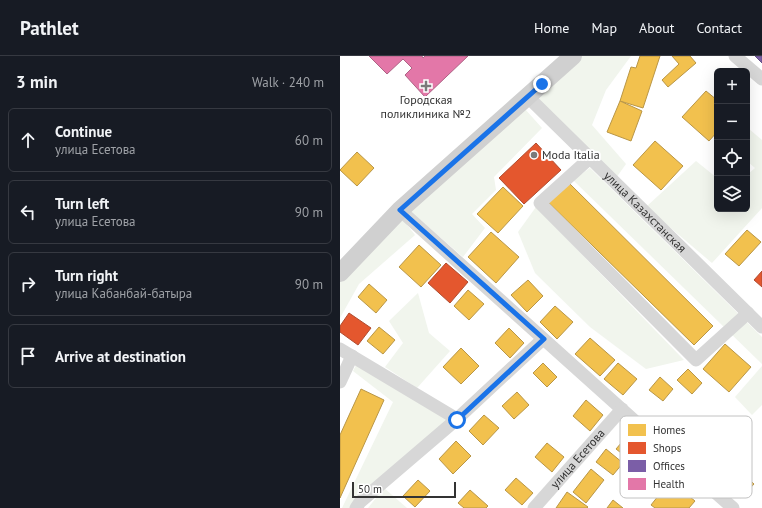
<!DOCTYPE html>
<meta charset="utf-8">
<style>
:root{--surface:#171b24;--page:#20242c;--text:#f1f3f6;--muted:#9ea1a6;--line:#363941}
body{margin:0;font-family:"PT Sans",sans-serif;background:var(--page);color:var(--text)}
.controls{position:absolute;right:12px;top:12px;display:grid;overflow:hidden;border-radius:6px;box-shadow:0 4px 16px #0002}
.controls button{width:36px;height:36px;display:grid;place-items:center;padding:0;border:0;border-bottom:1px solid var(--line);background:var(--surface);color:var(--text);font:20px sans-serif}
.scale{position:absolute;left:12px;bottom:10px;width:104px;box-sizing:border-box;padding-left:4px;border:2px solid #333;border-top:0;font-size:11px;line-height:14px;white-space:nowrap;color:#333;-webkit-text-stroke:3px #fff;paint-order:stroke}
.stop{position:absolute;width:12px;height:12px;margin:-9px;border:3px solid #1a73e8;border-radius:50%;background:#fff}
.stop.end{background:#1a73e8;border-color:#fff;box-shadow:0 1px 4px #0008}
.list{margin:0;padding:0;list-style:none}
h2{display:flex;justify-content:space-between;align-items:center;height:52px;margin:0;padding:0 16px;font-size:17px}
h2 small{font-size:13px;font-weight:400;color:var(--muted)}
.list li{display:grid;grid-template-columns:26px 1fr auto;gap:12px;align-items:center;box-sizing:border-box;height:64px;margin:0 8px 8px;padding:0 8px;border:1px solid var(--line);border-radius:6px}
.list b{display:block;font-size:15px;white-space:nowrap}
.list p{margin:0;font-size:13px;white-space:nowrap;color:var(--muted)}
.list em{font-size:13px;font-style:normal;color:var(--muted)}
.icon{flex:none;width:22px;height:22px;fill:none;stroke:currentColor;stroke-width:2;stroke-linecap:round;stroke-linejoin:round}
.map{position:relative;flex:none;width:422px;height:452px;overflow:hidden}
header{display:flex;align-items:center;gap:24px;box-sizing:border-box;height:56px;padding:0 20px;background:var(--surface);border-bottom:1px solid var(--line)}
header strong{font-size:19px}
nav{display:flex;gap:22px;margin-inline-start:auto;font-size:14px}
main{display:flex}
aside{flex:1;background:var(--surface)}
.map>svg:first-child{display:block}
.green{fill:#f1f5ed}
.homes{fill:#f2c14e;stroke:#b99646}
.shops{fill:#e4572e;stroke:#af4c30}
.offices{fill:#7b5ea7;stroke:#655184}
.health{fill:#e377a8;stroke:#ae6385}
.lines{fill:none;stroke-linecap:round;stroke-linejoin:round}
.street{stroke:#d7d7d7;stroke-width:13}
.secondary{stroke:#d0d0d0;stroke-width:18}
.route{stroke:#1a73e8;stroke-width:5}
.poi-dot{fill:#7a7a7a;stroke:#fff;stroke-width:1.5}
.labels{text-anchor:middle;stroke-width:4;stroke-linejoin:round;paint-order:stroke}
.poi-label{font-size:12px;fill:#333;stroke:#fff}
.street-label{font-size:12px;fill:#333;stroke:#fff}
.key{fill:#fff;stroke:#c2c2c2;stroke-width:1}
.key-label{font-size:11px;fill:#333}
</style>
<header>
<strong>Pathlet</strong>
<nav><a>Home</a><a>Map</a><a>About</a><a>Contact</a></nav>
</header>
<main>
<aside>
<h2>3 min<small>Walk · 240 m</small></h2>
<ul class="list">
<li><svg class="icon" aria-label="ahead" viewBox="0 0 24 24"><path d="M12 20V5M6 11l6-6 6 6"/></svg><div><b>Continue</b><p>улица Есетова</p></div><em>60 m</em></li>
<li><svg class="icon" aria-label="left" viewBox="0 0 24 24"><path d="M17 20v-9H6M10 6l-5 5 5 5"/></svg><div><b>Turn left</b><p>улица Есетова</p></div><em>90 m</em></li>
<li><svg class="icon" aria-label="right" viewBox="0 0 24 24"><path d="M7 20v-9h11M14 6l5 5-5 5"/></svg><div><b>Turn right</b><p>улица Кабанбай-батыра</p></div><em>90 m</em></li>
<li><svg class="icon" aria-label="arrive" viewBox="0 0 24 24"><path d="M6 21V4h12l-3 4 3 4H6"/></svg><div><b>Arrive at destination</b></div></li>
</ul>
</aside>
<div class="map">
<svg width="422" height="452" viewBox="0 0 422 452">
<rect width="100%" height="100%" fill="#fff"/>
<!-- green -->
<g class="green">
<polygon points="242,0 291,0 266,34 252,69 286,108 276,122 195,42"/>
<polygon points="185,53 202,72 154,121 156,134 132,158 145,172 123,201 70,155"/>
<polygon points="409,73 422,84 422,152 372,207 306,151 356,105 377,122 377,153 407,153 407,119 415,112 407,105 407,75"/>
<polygon points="250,112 422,281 422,308 233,124"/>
<polygon points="196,151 344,304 306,313 250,271 195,217 178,176"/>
<polygon points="60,160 75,179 19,228 0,262 0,223"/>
<polygon points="78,237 89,277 110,295 77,332 45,311 63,287 49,265"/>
<polygon points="17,307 111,364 11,452 2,452 53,346 13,315"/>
<polygon points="422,310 422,349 412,359 395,341"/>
<polygon points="44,432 67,452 28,452"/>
</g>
<!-- homes -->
<g class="homes">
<polygon points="300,0 320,0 303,52 280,45 291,11 296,12"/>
<polygon points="332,0 350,0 356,7 328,31 322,24 339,8"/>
<polygon points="366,35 377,44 377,76 369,85 342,61"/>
<polygon points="280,45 302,55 291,85 267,76"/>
<polygon points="315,85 343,110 321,134 293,109"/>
<polygon points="17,96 34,112 17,130 0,114"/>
<polygon points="227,125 373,270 354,289 207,145"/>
<polygon points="163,131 183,150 158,177 137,158"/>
<polygon points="407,174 421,186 399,210 385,198"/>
<polygon points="151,176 179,201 156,227 128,201"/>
<polygon points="79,189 101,209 81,231 59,211"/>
<polygon points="188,224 203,240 187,256 171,239"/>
<polygon points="29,228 47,244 36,257 18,241"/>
<polygon points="128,234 144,248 129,264 114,250"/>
<polygon points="215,250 233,266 217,283 200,266"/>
<polygon points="39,271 55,284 43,298 27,285"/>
<polygon points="169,272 184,287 170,302 155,287"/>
<polygon points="250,282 275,304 260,320 235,298"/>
<polygon points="385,288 411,311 389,336 363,313"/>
<polygon points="121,292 139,310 121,328 103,311"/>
<polygon points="203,307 217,321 207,331 193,317"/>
<polygon points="278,307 297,323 283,339 264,323"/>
<polygon points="348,313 362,327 352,338 337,324"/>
<polygon points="320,321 333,333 323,345 309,334"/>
<polygon points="21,333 44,344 0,442 0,379"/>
<polygon points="177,336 189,349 174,363 162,350"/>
<polygon points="246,344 263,359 250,375 233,360"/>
<polygon points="144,359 159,372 143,389 129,375"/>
<polygon points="288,379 305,393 294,407 276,393"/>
<polygon points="116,385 131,400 113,418 99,403"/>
<polygon points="207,387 224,401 212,416 195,401"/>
<polygon points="266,393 283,407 273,419 256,406"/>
<polygon points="251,413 264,424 246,447 233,436"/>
<polygon points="401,415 414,428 401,442 387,429"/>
<polygon points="176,422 193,437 182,449 165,434"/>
<polygon points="78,424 90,435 75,451 63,440"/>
<polygon points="330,425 355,445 349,452 315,452 311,449"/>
<polygon points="130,434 148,450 146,452 124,452 118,447"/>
<polygon points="227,436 248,451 247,452 216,452"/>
<polygon points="273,444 283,452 267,452"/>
</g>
<!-- shops -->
<g class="shops">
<polygon points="196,87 221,114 184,148 159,122"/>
<polygon points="106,207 128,226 110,247 88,227"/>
<polygon points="422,215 422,231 414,224"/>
<polygon points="9,257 31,272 18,289 0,276 0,270"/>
</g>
<!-- offices -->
<polygon class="offices" points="415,0 422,0 422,7"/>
<!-- health -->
<polygon class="health" points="29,0 82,0 83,2 85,0 128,0 85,41 65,19 72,12 63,3 47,18"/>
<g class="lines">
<!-- street -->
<g class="street">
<polyline points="395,0 422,23"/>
<path id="s1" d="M188 41 422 271"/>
<polyline points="250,102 200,147 356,304 408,257"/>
<polyline points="60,154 345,410 393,452"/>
<polyline points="0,293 117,363"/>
<polyline points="0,326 12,300"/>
<polyline points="16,452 20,446 117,363 203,283"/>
<path id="s2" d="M194 452 282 353"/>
</g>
<!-- secondary -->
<polyline class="secondary" points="0,217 60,154 233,0"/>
</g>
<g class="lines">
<!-- route -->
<polyline class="route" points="117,364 204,283 60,154 202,28"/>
</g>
<!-- markers -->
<g class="poi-dot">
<path d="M84 24h4v4h4v4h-4v4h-4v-4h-4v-4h4z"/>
<circle cx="194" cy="99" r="4"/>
</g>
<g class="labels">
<!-- poi labels -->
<g class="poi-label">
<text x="86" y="48">Городская<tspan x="86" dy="14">поликлиника №2</tspan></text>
<text x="202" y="103" text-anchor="start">Moda Italia</text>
</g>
<!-- street labels -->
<g class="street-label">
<text dy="4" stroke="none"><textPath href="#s1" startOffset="164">улица Казахстанская</textPath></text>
<text dy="4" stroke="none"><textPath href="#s2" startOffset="66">улица Есетова</textPath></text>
</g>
</g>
<!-- legend -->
<rect x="280" y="360" width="132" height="82" rx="6" class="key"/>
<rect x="288" y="368" width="18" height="12" fill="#f2c14e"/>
<rect x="288" y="386" width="18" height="12" fill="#e4572e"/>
<rect x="288" y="404" width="18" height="12" fill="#7b5ea7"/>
<rect x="288" y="422" width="18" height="12" fill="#e377a8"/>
<g class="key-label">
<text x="313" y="378">Homes</text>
<text x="313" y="396">Shops</text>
<text x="313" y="414">Offices</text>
<text x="313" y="432">Health</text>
</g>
</svg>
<div class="controls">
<button>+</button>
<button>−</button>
<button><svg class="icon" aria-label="locate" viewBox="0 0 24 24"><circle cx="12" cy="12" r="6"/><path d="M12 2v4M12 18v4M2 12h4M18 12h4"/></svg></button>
<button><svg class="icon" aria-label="layers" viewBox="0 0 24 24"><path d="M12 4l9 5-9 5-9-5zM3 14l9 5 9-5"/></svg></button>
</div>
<div class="scale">50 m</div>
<div class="stop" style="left:117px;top:364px"></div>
<div class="stop end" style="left:202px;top:28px"></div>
</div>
</main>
